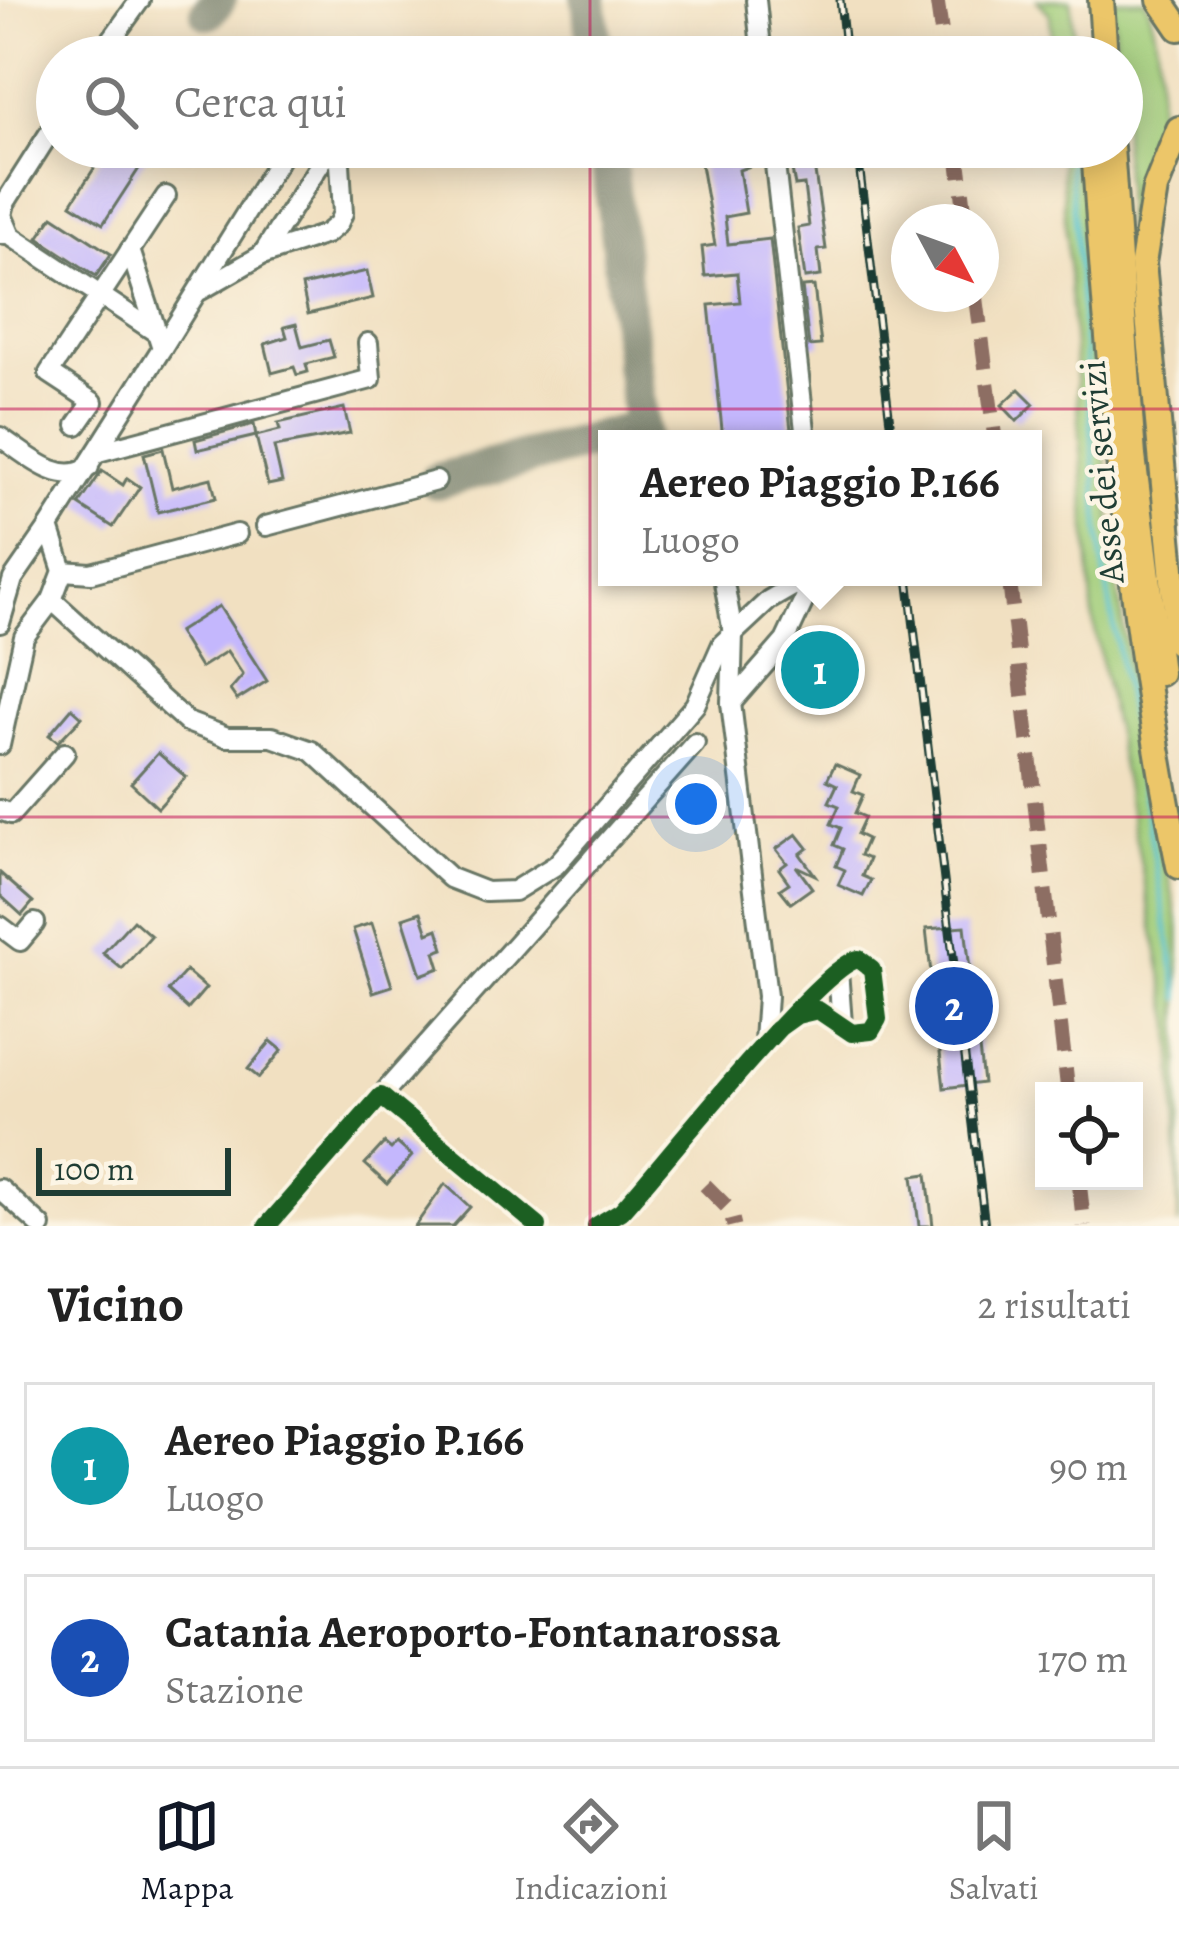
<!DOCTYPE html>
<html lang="it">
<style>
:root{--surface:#fff;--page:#f2f2f2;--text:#222;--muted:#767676;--line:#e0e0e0;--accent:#111827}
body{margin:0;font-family:Alegreya,serif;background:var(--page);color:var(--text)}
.controls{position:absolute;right:36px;bottom:36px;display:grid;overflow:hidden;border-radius:0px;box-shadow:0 6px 30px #0003}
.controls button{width:108px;height:108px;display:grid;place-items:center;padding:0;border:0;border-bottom:3px solid var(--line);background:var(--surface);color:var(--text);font:60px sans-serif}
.compass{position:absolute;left:891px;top:204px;width:108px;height:108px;border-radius:50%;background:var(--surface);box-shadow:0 6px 30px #0003;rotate:131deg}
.scale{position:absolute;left:36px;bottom:30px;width:195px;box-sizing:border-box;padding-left:12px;border:6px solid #1f3d34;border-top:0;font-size:33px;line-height:42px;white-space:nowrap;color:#1f3d34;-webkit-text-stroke:9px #fcf5e5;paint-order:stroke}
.you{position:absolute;left:696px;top:804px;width:42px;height:42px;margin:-30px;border:9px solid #fff;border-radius:50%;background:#1a73e8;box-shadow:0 0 0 18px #1a73e833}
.badge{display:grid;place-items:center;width:78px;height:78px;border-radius:50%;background:var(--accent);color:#fff;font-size:39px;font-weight:700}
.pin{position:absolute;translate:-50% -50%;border:6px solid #fff;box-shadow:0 3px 12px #0006}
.popup{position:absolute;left:598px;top:430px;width:444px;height:156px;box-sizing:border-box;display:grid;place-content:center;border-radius:0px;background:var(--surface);filter:drop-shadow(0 3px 9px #0005);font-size:39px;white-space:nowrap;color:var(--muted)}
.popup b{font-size:45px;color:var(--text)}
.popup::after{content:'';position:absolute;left:50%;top:100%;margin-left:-24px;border:24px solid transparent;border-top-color:var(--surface)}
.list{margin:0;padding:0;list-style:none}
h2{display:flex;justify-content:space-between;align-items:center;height:156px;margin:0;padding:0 48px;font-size:51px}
h2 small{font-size:39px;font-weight:400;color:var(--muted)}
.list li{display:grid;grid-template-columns:78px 1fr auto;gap:36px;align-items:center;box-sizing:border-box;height:168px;margin:0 24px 24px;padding:0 24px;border:3px solid var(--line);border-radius:0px}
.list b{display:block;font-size:45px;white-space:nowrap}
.list p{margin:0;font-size:39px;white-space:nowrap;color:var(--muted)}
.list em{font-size:39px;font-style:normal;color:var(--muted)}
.icon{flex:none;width:66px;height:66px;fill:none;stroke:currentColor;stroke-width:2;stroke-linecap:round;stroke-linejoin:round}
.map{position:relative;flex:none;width:1179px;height:1226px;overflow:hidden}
.search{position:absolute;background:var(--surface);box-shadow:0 6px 30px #0003;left:36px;right:36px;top:36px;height:132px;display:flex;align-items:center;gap:30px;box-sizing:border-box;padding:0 42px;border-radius:66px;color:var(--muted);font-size:45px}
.sheet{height:540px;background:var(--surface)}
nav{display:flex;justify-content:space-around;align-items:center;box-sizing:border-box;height:168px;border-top:3px solid var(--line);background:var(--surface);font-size:33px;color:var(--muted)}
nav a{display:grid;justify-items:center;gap:6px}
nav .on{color:var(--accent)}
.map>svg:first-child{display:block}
.green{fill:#a1cd7a;stroke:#608557;stroke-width:3}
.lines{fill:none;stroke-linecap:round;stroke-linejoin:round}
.stream{stroke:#56c2d0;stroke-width:4.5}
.taxiway{stroke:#888e7a;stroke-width:36}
.building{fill:#c4b7fd}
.minor-casing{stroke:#687665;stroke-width:24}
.major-casing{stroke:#687665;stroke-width:30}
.minor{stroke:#fff;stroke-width:18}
.major{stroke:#ecc669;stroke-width:24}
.rail-casing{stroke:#1f3d34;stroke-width:9}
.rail{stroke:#fcf5e5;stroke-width:4.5;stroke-dasharray:14;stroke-linecap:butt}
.quiet{stroke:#8d6e63;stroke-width:15;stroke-dasharray:30 15;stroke-linecap:butt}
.cycleway-casing{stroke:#fcf5e5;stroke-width:26}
.cycleway{stroke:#1b5e20;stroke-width:18}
.grid{fill:none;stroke:#c2185b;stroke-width:3;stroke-opacity:0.55}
.labels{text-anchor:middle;stroke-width:9;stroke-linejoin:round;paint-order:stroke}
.street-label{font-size:36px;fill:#1f3d34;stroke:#fcf5e5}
</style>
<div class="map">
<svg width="1179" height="1226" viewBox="0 0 1179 1226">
<rect width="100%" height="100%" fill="#fcf5e5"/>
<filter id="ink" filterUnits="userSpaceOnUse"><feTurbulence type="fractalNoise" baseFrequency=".00833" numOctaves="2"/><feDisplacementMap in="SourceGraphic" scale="24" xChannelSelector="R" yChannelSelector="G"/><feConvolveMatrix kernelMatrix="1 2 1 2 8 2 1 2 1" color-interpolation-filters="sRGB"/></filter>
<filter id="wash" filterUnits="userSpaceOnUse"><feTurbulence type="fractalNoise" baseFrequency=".004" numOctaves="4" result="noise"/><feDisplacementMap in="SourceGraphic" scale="48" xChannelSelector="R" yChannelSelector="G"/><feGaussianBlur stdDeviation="2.7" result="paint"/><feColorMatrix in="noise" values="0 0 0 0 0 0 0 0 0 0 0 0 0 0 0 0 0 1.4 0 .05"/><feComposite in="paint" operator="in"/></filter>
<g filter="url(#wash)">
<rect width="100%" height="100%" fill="#f1e0c1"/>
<!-- green -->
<g class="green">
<polygon points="1037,0 1071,0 1075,57 1053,57 1050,14"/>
<path d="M1112 0H1145C1179 71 1140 209 1137 298 1133 442 1179 586 1179 729 1144 507 1122 282 1122 57H1116Z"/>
<polygon points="1060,147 1081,147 1114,557 1129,671 1179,928 1179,1226 1172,1024 1093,619"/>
</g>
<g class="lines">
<!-- stream -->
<polyline class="stream" points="1068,147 1102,558 1179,998"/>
<!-- taxiway -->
<g class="taxiway">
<polyline points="589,0 596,57"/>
<polyline points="208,12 218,0"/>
<polyline points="607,147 642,439"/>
<polyline points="436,481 641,428"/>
</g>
</g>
<g id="blocks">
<!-- building -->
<g class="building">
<polygon points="108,147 153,147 103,224 71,204"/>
<polygon points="760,150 761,162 739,170 746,213 725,217 728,244 770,239 792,439 723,439 709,305 740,302 737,273 705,276 702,247 715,245 700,159"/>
<polygon points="812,151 826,249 818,250 821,276 805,278 798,228 809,226 804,185 795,186 789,154"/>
<polygon points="53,216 111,254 96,276 38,238"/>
<polygon points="367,271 373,298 308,314 302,286"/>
<polygon points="814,286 821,345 809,346 802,287"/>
<polygon points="296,324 302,347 329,340 334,357 306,364 308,372 297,375 294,367 272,373 265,344 287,337 284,327"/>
<polygon points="1019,389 1034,404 1017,421 1002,405"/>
<polygon points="344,408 350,433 274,447 282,482 268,485 256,436 280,430 278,423"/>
<polygon points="254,424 256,436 197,450 195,440"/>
<polygon points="163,449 172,488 211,478 216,498 158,512 144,454"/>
<polygon points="102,471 123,485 127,478 140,487 113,527 79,505"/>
<polygon points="219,606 267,681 237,700 230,690 243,675 227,651 200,668 178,632"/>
<polygon points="72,708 82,717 58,742 49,735"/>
<polygon points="158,753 186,777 158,808 131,783"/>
<polygon points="835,764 860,775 853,791 863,795 855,813 865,817 857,834 867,839 860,855 869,859 862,876 871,880 863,896 838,885 845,870 836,866 843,849 834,845 841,828 831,824 839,806 829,802 837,785 827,780"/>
<polygon points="797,834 808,848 800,854 815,875 796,866 812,888 791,903 780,889 789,883 779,869 787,863 776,849"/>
<polygon points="0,873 33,902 22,915 0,895"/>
<polygon points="421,912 428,933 438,929 444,949 435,952 440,968 421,975 403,918"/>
<polygon points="133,920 151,936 122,969 103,953"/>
<polygon points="372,923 392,986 373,992 353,929"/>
<polygon points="965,926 983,1083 944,1088 926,929"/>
<polygon points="186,971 206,988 188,1009 168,991"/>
<polygon points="271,1041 282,1050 259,1078 248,1069"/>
<polygon points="384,1143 391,1149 397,1143 412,1156 387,1184 365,1164"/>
<polygon points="927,1174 933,1226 919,1226 913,1176"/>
<polygon points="445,1184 470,1207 453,1226 415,1226"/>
</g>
</g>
</g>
<g filter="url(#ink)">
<use href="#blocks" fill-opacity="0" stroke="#687665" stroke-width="3"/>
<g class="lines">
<!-- minor casing -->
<g class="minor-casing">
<g id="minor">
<polyline points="756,0 762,57"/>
<polyline points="99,57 140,0"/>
<polyline points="773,147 806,439"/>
<polyline points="0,234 11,236 154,331"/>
<polyline points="11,236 2,215 5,203 57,121"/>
<polyline points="130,250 162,348 49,527 63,571 52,600 187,722 227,737 272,737 312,751 450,878 486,892 514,891 556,865 695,705 722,644 769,600 809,577"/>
<polyline points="262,255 331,147"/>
<polyline points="201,290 262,255 326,234 338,224 343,213 339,147"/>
<polyline points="162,348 287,147"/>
<polyline points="77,425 93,402 49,373 166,196"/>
<path d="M0 437C25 453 60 488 89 467"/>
<polyline points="98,452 371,379 368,343"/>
<polyline points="266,526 436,481"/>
<polyline points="63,571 91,573 237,534"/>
<polyline points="723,577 733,633 731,703 767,996 764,1041"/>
<polyline points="0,623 13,579 49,527"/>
<polyline points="731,703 785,641 815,577"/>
<polyline points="0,745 24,637 52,600"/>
<polyline points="0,810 11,814 65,753"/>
<polyline points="0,926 20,941 35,923"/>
<polyline points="838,970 842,1024"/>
<polyline points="381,1096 695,743"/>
<polyline points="0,1189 41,1226"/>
<polyline points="267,1226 381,1096 538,1226"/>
<path d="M596 1226 621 1211C658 1171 823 962 859 959L872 969 878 1019 871 1031 852 1033 818 1010 797 1015 776 1030"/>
</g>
</g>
<!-- major casing -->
<g class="major-casing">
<g id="major">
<polyline points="1101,0 1105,57"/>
<polyline points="1160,0 1179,28"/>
<polyline points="1179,129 1155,189 1143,263 1179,643"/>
<path d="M1094 147C1110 389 1130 628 1179 866"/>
<polyline points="1111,147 1133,456 1160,673"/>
</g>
</g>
<!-- minor -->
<use href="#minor" class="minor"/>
<!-- major -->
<use href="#major" class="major"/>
<!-- rail casing -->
<g class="rail-casing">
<g id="rail">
<polyline points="840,0 846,57"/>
<polyline points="857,147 892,439"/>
<polyline points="908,577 985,1226"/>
</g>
</g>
<!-- rail -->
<use href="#rail" class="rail"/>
<!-- quiet -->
<g class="quiet">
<polyline points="937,0 945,57"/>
<polyline points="957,147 966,222"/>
<polyline points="976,294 995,439"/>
<polyline points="1009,577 1068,1091"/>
<polyline points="1079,1181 1084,1226"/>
<polyline points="705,1185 730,1210 734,1226"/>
</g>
<!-- cycleway casing -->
<g class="cycleway-casing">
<g id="cycleway">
<polyline points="267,1226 381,1096 538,1226"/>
<path d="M596 1226 621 1211C658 1171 823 962 859 959L872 969 878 1019 871 1031 852 1033 818 1010 797 1015 776 1030"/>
</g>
</g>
<!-- cycleway -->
<use href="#cycleway" class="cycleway"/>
</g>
</g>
<!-- grid -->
<path class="grid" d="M590 0V57M590 147V1226M0 409H1179M0 817H1179"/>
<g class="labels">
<!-- street labels -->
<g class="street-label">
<text transform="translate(1101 472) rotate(-95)" y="13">Asse dei servizi</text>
</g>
</g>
</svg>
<div class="controls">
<button><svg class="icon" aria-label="locate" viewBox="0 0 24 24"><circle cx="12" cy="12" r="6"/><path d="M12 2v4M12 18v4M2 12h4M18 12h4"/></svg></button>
</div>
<svg class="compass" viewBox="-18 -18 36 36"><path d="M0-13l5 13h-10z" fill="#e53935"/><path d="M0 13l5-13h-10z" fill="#767676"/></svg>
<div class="scale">100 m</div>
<div class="you"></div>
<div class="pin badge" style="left:820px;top:670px;background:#0f9aa8">1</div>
<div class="popup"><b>Aereo Piaggio P.166</b>Luogo</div>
<div class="pin badge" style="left:954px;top:1006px;background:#1a4fb4">2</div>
<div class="search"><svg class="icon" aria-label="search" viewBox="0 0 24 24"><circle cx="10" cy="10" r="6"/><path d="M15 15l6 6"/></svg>Cerca qui</div>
</div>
<section class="sheet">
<h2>Vicino<small>2 risultati</small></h2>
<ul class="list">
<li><span class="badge" style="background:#0f9aa8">1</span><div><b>Aereo Piaggio P.166</b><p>Luogo</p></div><em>90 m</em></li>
<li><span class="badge" style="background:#1a4fb4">2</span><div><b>Catania Aeroporto-Fontanarossa</b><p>Stazione</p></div><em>170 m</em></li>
</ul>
</section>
<nav>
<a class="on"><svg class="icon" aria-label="map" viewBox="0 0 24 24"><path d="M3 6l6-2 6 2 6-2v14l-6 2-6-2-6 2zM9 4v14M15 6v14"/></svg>Mappa</a>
<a><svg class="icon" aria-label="directions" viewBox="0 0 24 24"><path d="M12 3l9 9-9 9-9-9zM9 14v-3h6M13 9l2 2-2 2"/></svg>Indicazioni</a>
<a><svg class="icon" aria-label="saved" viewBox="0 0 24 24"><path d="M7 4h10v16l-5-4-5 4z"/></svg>Salvati</a>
</nav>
